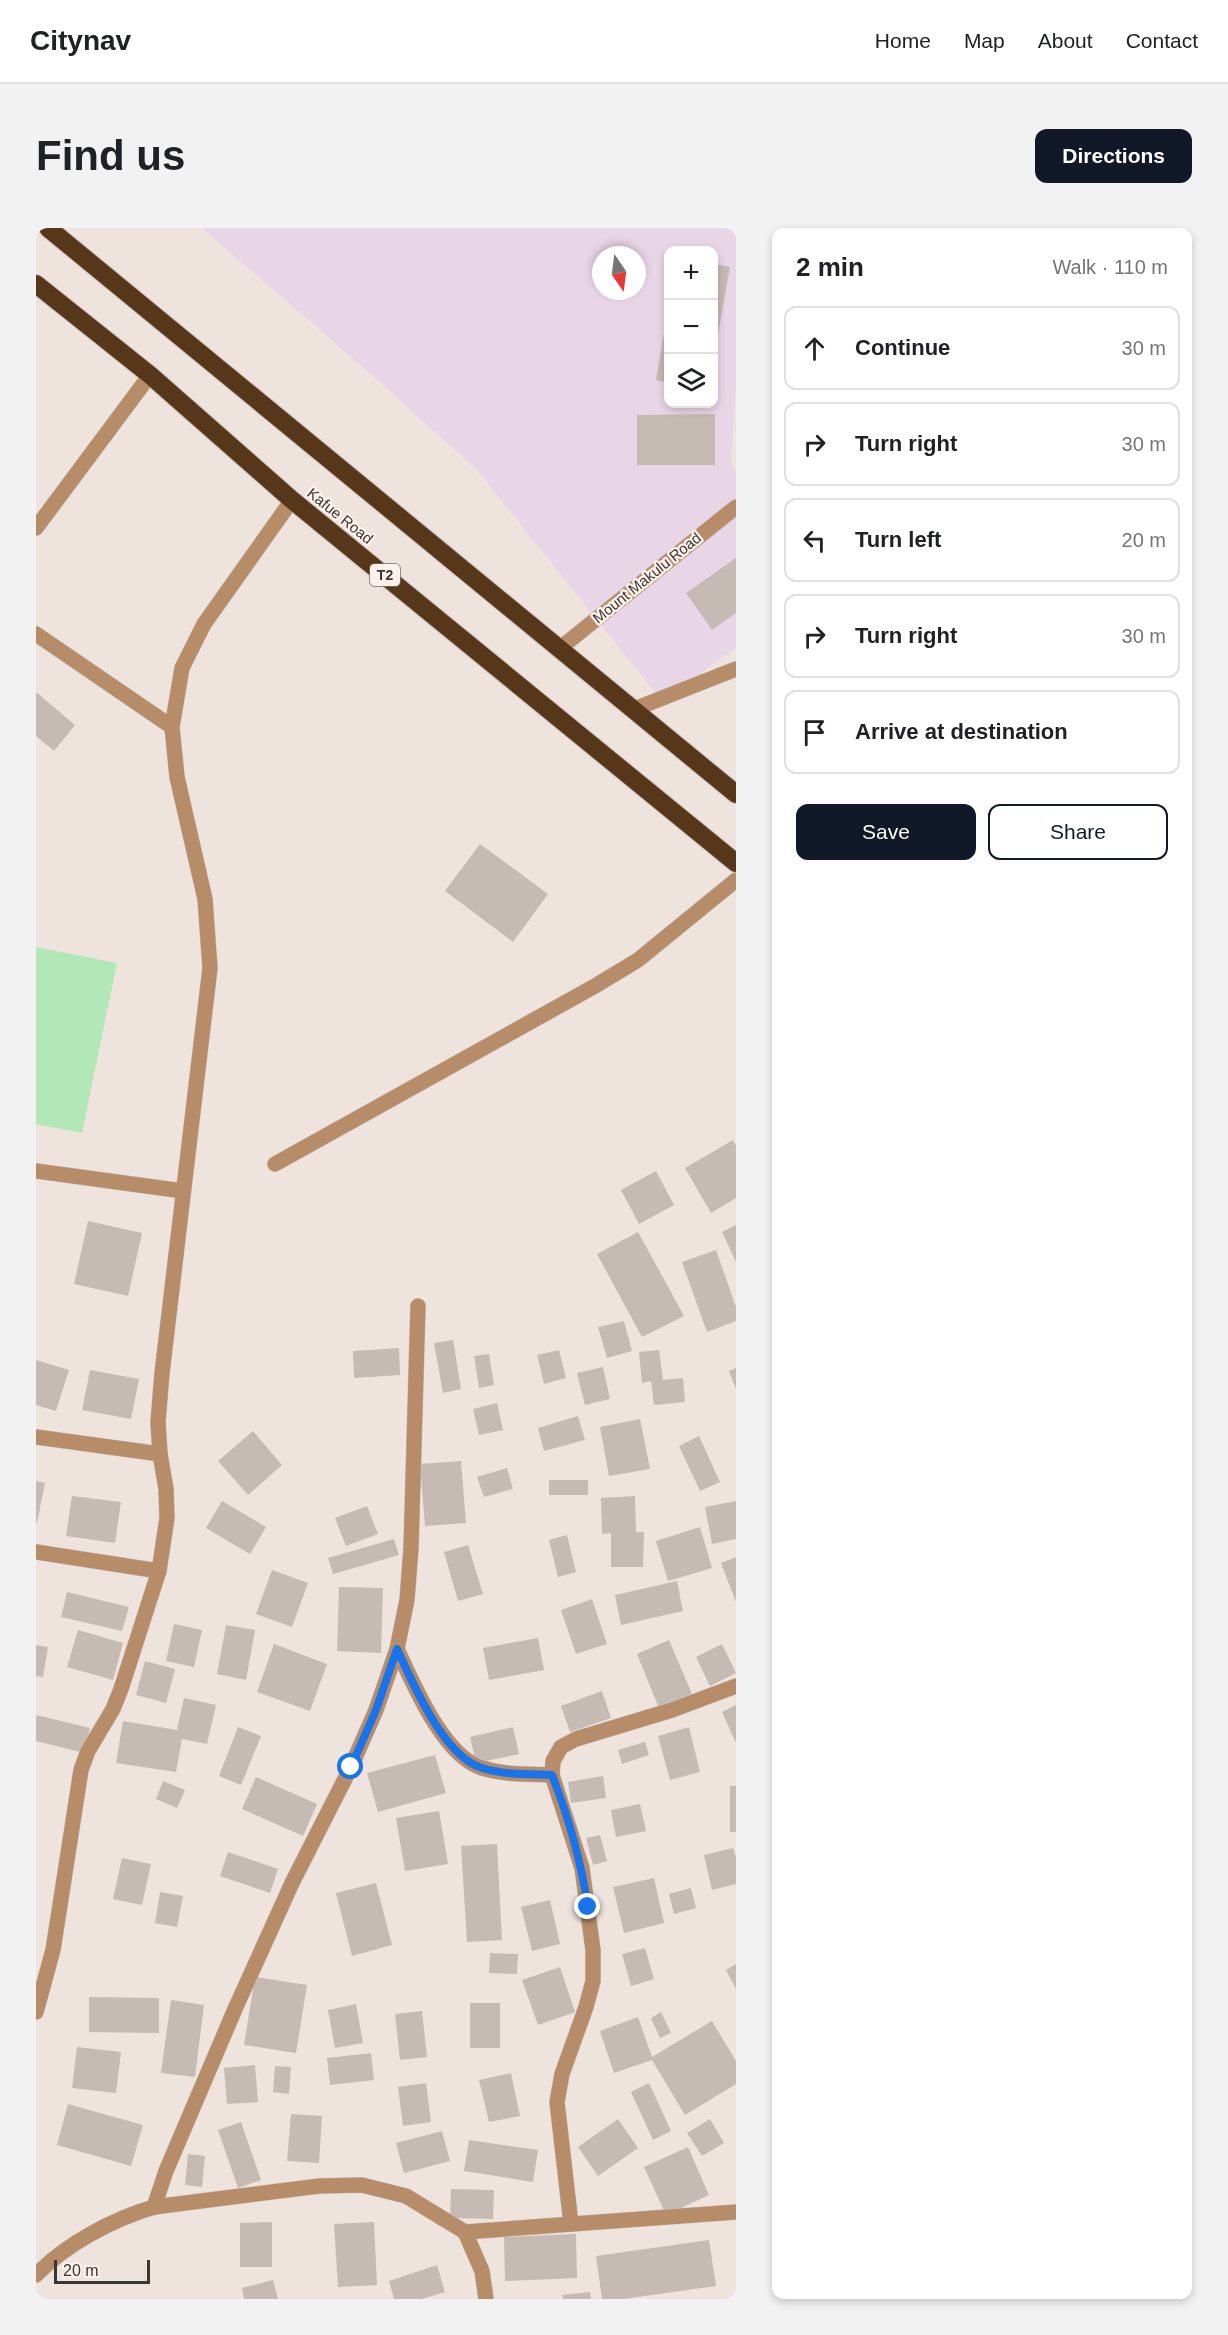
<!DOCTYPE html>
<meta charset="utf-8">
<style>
:root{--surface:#fff;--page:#f2f2f2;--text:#202124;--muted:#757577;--line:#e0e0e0;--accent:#111827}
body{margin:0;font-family:Arial,sans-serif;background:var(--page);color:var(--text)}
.controls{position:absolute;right:18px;top:18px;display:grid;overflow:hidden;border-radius:12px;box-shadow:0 3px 9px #0003}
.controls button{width:54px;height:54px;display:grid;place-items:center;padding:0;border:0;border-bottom:2px solid var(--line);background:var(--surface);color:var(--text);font:30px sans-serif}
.compass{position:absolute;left:556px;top:18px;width:54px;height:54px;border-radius:50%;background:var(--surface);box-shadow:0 3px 9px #0003;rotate:166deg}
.scale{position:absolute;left:18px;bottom:15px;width:96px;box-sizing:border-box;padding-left:6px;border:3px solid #3a3633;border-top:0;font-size:16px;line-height:21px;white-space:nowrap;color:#3a3633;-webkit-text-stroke:4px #fdf1eb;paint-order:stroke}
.stop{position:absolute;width:18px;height:18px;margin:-14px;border:4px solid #1a73e8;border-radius:50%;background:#fff}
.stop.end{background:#1a73e8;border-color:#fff;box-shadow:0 2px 6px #0008}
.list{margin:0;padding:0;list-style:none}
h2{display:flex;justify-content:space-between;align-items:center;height:78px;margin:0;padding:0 24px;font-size:26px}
h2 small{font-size:20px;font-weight:400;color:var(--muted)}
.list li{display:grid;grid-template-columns:39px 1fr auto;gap:18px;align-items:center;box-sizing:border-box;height:84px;margin:0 12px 12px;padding:0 12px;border:2px solid var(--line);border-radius:12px}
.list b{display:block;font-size:22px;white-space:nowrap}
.list em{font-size:20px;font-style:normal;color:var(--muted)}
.actions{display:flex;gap:12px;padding:18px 24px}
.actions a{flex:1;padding:14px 0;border:2px solid var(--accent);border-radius:12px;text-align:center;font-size:21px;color:var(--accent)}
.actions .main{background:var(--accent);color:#fff}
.icon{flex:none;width:33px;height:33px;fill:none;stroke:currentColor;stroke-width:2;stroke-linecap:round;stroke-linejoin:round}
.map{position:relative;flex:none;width:700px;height:2071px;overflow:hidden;border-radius:12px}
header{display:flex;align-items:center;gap:36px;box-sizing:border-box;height:84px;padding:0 30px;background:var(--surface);border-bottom:2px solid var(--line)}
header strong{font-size:28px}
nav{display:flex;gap:33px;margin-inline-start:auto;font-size:21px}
.intro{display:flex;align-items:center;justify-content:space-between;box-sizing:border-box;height:144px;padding:0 36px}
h1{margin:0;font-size:42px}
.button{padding:15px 27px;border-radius:12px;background:var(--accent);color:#fff;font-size:21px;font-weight:700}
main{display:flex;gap:36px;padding:0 36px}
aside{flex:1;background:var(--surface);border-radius:12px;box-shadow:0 3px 9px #0003}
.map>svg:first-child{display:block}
.commercial{fill:#e8d6e6;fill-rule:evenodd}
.green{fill:#b2e8b7}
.building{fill:#c5bab4}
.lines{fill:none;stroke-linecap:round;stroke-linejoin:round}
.minor-casing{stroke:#cbc0bc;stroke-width:16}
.highway-casing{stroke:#cbc0bc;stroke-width:20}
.minor{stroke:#b78d69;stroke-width:15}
.highway{stroke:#573719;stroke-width:18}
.route{stroke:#1a73e8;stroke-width:8}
.labels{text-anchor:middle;stroke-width:4.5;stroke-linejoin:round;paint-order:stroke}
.shield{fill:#fdf1eb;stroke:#746e6a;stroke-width:1.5}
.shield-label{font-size:14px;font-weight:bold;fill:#3a3633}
.street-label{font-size:15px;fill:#3a3633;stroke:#fdf1eb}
</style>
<header>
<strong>Citynav</strong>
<nav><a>Home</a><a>Map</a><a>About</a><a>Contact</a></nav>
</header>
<div class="intro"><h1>Find us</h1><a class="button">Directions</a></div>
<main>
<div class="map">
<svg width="700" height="2071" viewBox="0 0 700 2071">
<rect width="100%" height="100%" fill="#efe3de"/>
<!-- commercial -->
<path class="commercial" d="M166 0H700V155L695 234 700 243V420L626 473 440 241 329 141ZM632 22H678V176H632ZM565 27H601V63H565Z"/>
<!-- green -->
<polygon class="green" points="0,719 81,735 46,905 0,896"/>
<!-- building -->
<g class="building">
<polygon points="678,36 694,39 679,124 678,124"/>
<polygon points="631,87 632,87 632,155 620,152"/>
<polygon points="679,186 679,237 601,237 601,187"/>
<polygon points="700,330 700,385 676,402 650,365"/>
<polygon points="0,464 39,497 18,523 0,508"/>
<polygon points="444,616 512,666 477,714 409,663"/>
<polygon points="697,912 700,918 700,970 675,985 649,940"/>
<polygon points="620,943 638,977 603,996 585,962"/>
<polygon points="52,993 106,1005 92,1068 38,1056"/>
<polygon points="700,997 700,1034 686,1004"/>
<polygon points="602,1004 648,1088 606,1109 561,1026"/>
<polygon points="680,1022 700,1079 700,1093 671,1104 646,1034"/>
<polygon points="588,1093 596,1123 571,1130 562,1099"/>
<polygon points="417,1112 425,1161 407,1165 398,1115"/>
<polygon points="363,1120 364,1147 318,1150 317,1123"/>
<polygon points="523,1122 530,1150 508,1156 501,1127"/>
<polygon points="623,1122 627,1152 647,1150 649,1174 618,1177 615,1153 606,1155 603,1124"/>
<polygon points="453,1126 458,1157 443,1160 438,1128"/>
<polygon points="0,1132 33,1142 20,1183 0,1177"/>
<polygon points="567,1139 574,1171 549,1177 541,1145"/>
<polygon points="700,1140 700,1161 693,1143"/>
<polygon points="54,1142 103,1151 95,1191 46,1182"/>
<polygon points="461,1175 467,1202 443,1207 437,1181"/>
<polygon points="542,1188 549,1212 508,1223 502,1200"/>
<polygon points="604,1191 614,1241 573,1248 564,1199"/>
<polygon points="217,1203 246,1237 212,1267 182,1233"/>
<polygon points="663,1208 684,1254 664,1263 643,1218"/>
<polygon points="425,1233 430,1295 389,1298 384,1236"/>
<polygon points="471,1240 477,1261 448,1269 441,1249"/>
<rect x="513" y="1252" width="39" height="15"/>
<polygon points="0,1253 9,1255 1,1295 0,1295"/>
<polygon points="36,1268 85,1274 79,1315 30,1308"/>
<polygon points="599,1268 600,1304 608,1304 607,1339 575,1339 575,1305 566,1306 565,1270"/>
<polygon points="186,1273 230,1299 214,1326 170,1300"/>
<polygon points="700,1273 700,1311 676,1316 669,1279"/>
<polygon points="331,1278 342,1306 310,1318 299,1290"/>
<polygon points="664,1299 676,1340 632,1353 620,1313"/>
<polygon points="531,1307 540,1344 522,1349 513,1312"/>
<polygon points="358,1311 363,1327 297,1346 292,1330"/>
<polygon points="432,1317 447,1366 422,1373 408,1324"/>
<polygon points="700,1329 700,1374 685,1335"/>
<polygon points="236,1342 272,1355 256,1399 220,1386"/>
<polygon points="641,1353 647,1383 585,1397 579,1367"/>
<polygon points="303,1359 347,1360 345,1425 301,1423"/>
<polygon points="31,1364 93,1379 86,1403 25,1389"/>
<polygon points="556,1371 571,1416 540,1426 525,1382"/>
<polygon points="138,1396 166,1402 158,1439 130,1433"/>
<polygon points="190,1397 219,1402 210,1452 181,1446"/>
<polygon points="42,1402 87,1415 77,1452 31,1439"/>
<polygon points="502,1410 508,1442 453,1452 447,1420"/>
<polygon points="633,1412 656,1466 623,1480 601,1426"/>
<polygon points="238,1416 291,1436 274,1483 221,1464"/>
<polygon points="686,1416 700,1445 674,1458 660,1429"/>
<polygon points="0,1417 12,1419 7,1449 0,1448"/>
<polygon points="109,1433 139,1441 130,1475 100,1467"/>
<polygon points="566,1463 575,1490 534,1504 525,1478"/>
<polygon points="148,1470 180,1477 171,1516 146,1511 140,1544 80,1535 87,1493 141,1502"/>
<polygon points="700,1477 700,1515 686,1484"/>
<polygon points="0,1487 54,1500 48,1525 0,1513"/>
<polygon points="202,1499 225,1508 205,1557 183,1548"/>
<polygon points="477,1499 483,1526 440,1535 434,1509"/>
<polygon points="653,1499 664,1544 634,1552 622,1508"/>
<polygon points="609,1514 613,1527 586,1536 582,1522"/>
<polygon points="399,1527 410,1565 342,1584 331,1545"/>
<polygon points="567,1548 570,1570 535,1575 532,1554"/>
<polygon points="220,1549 281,1576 267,1608 206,1581"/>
<polygon points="127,1553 149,1562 141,1580 120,1571"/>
<rect x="694" y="1558" width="6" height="46"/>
<polygon points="604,1576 610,1603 580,1609 575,1582"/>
<polygon points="403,1583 412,1636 369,1643 360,1590"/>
<polygon points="564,1607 571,1633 557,1637 550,1610"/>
<polygon points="461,1616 466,1712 431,1714 425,1618"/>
<polygon points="697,1620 700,1629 700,1656 676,1662 668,1627"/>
<polygon points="192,1624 242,1641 234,1665 184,1648"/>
<polygon points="86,1630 115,1636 106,1677 77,1671"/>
<polygon points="618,1650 628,1695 588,1705 577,1659"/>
<polygon points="340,1655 356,1717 316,1728 300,1665"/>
<polygon points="655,1660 660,1680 638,1686 633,1666"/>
<polygon points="124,1664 147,1668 141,1699 119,1695"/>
<polygon points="514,1672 524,1716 496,1723 485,1679"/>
<polygon points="609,1720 618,1751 595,1758 586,1726"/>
<polygon points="454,1725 482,1726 481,1746 453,1745"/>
<polygon points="700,1736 700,1761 690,1742"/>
<polygon points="524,1739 539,1784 502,1797 486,1752"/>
<polygon points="219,1749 271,1757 260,1825 208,1817"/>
<polygon points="53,1769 123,1770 123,1805 53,1804"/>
<polygon points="135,1772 168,1777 159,1849 125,1845"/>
<rect x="434" y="1775" width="30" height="45"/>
<polygon points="320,1776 327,1815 299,1820 292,1782"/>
<polygon points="386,1783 391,1829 364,1832 359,1786"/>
<polygon points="625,1784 635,1805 624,1810 615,1790"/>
<polygon points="602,1789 616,1829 676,1793 700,1833 700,1856 649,1887 616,1832 578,1845 564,1803"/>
<polygon points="41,1819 85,1824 80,1865 36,1860"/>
<polygon points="335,1825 338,1852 294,1857 291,1830"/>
<polygon points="219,1837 222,1874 191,1876 188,1840"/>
<polygon points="239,1838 255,1839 253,1866 237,1864"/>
<polygon points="475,1845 484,1888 453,1894 443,1852"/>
<polygon points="390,1855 395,1894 367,1898 362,1859"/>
<polygon points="613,1855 635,1903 617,1912 595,1864"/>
<polygon points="32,1876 107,1897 95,1938 21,1917"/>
<polygon points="255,1886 286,1888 283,1935 251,1933"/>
<polygon points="582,1891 602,1920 562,1948 542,1919"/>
<polygon points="674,1891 688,1915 666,1928 651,1905"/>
<polygon points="205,1894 225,1952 202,1960 182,1902"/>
<polygon points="406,1903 414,1933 368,1945 360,1915"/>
<polygon points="433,1912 502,1922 497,1954 428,1943"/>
<polygon points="652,1919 673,1967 630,1987 608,1939"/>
<polygon points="152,1926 169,1928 166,1959 149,1957"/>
<polygon points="415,1961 458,1962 457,1991 414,1990"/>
<polygon points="236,1994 236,2039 204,2039 204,1995"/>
<polygon points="338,1994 341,2057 302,2059 298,1996"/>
<polygon points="540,2006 541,2050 469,2053 468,2009"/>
<polygon points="673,2012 680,2058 587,2071 566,2071 560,2028"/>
<polygon points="401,2037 409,2064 386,2071 358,2071 353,2053"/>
<polygon points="237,2052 242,2071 208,2071 206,2060"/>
<polygon points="554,2064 555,2071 527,2071 526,2067"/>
</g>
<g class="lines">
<!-- minor casing -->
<g class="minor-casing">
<g id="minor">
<polyline points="0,300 114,147"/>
<polyline points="0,406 136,499"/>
<polyline points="523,421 700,279"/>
<polyline points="596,482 700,441"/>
<polyline points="239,936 559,758 602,732 700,652"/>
<polyline points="0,943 147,963"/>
<polyline points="0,1209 124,1226"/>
<polyline points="0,1324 123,1343"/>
<path d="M361 1421C377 1455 407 1528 446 1540 469 1547 493 1546 516 1547"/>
<polyline points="0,1784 17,1722 45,1542 52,1523 77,1481 85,1461 123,1343 131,1290 130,1261 124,1226 122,1194 126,1145 174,740 169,671 141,549 136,499 146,440 168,396 256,272"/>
<polyline points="118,1979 130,1943 199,1781 256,1655 315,1539 340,1482 361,1421 371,1372 375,1320 382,1078"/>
<polyline points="535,1996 521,1874 526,1846 550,1779 557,1753 557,1722 546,1640 516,1547 517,1533 525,1519 540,1511 636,1482 700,1458"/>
<polyline points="429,2004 700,1984"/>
<path d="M0 2047C30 2016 77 1991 118 1979L283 1958 326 1957 370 1968 429 2004 446 2043 450 2071"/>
</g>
</g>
<!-- highway casing -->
<g class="highway-casing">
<g id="highway">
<polyline points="12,0 700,566"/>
<polyline points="0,56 114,147 256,272 700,635"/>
</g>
</g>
<!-- minor -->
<use href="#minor" class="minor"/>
<!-- highway -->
<use href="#highway" class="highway"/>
</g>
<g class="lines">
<!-- route -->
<path class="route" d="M315 1539 340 1482 361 1421C377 1455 407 1528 446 1540 469 1547 493 1546 516 1547 533 1590 545 1633 552 1679"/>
</g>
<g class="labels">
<!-- shield labels -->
<rect class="shield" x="334" y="336" width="30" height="22" rx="4.5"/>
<g class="shield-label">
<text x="349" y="352">T2</text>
</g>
<!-- street labels -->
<g class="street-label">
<text transform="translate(304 288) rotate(39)" y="5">Kafue Road</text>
<text transform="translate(611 350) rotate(-39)" y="5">Mount Makulu Road</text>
</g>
</g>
</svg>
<div class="controls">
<button>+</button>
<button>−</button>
<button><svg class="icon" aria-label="layers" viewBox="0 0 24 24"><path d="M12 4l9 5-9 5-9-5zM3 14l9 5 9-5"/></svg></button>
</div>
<svg class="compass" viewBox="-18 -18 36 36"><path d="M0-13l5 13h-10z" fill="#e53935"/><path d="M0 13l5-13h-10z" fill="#757577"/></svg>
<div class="scale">20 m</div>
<div class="stop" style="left:315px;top:1539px"></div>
<div class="stop end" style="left:552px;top:1679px"></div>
</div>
<aside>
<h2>2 min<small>Walk · 110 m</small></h2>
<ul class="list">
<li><svg class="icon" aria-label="ahead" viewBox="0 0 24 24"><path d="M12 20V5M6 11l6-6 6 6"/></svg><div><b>Continue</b></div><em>30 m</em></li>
<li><svg class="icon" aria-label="right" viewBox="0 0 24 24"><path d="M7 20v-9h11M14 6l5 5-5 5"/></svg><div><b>Turn right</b></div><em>30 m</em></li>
<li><svg class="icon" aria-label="left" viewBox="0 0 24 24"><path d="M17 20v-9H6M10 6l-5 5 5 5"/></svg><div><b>Turn left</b></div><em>20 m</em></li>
<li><svg class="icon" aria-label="right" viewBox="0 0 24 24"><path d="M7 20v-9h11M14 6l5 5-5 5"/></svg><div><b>Turn right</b></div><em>30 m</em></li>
<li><svg class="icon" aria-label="arrive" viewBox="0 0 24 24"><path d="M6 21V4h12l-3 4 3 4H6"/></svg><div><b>Arrive at destination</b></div></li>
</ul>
<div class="actions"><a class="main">Save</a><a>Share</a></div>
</aside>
</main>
